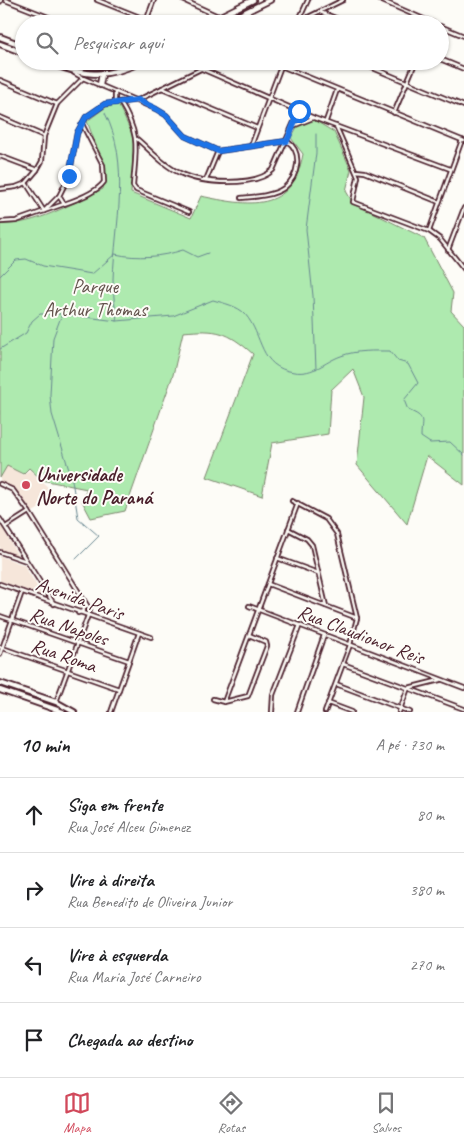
<!DOCTYPE html>
<html lang="pt">
<meta charset="utf-8">
<style>
:root{--surface:#fff;--page:#f6f6f6;--text:#202124;--muted:#757577;--line:#e0e0e0;--accent:#d1495b}
body{margin:0;font-family:Caveat,sans-serif;background:var(--page);color:var(--text)}
.stop{position:absolute;width:15px;height:15px;margin:-11px;border:4px solid #1a73e8;border-radius:50%;background:#fff}
.stop.end{background:#1a73e8;border-color:#fff;box-shadow:0 1px 5px #0008}
.list{margin:0;padding:0;list-style:none}
h2{display:flex;justify-content:space-between;align-items:center;height:65px;margin:0;padding:0 20px;font-size:21px}
h2 small{font-size:16px;font-weight:400;color:var(--muted)}
.list li{display:grid;grid-template-columns:32px 1fr auto;gap:15px;align-items:center;box-sizing:border-box;height:75px;padding:0 20px;border-top:1px solid var(--line)}
.list b{display:block;font-size:19px;white-space:nowrap}
.list p{margin:0;font-size:16px;white-space:nowrap;color:var(--muted)}
.list em{font-size:16px;font-style:normal;color:var(--muted)}
.icon{flex:none;width:28px;height:28px;fill:none;stroke:currentColor;stroke-width:2;stroke-linecap:round;stroke-linejoin:round}
.map{position:relative;flex:none;width:464px;height:712px;overflow:hidden}
.search{position:absolute;background:var(--surface);box-shadow:0 1px 4px #0004;left:15px;right:15px;top:15px;height:55px;display:flex;align-items:center;gap:12px;box-sizing:border-box;padding:0 18px;border-radius:28px;color:var(--muted);font-size:19px}
.sheet{height:365px;background:var(--surface)}
nav{display:flex;justify-content:space-around;align-items:center;box-sizing:border-box;height:70px;border-top:1px solid var(--line);background:var(--surface);font-size:14px;color:var(--muted)}
nav a{display:grid;justify-items:center;gap:2px}
nav .on{color:var(--accent)}
.map>svg:first-child{display:block}
.built{fill:#f6e6da}
.green{fill:#aeeaaf;stroke:#7c846d}
.lines{fill:none;stroke-linecap:round;stroke-linejoin:round}
.stream{stroke:#678690;stroke-width:1}
.minor-casing{stroke:#4a1f2b;stroke-width:6}
.secondary-casing{stroke:#4a1f2b;stroke-width:8}
.primary-casing{stroke:#4a1f2b;stroke-width:8}
.minor{stroke:#fdfcf7;stroke-width:2.5}
.secondary{stroke:#fdfcf7;stroke-width:4}
.primary{stroke:#fdfcf7;stroke-width:4.5}
.route{stroke:#1a73e8;stroke-width:6}
.poi-dot{fill:#d1495b;stroke:#fdfcf7;stroke-width:2}
.labels{text-anchor:middle;stroke-width:4;stroke-linejoin:round;paint-order:stroke}
.park-label{font-size:20px;fill:#63524c;stroke:#fdfcf7}
.poi-label{font-size:20px;font-weight:bold;fill:#4a1f2b;stroke:#fdfcf7;text-anchor:start}
.street-label{font-size:20px;fill:#4a1f2b;stroke:#fdfcf7}
</style>
<div class="map">
<svg width="464" height="712" viewBox="0 0 464 712">
<rect width="100%" height="100%" fill="#fdfcf7"/>
<filter id="ink" filterUnits="userSpaceOnUse"><feTurbulence type="fractalNoise" baseFrequency=".02" numOctaves="2"/><feDisplacementMap in="SourceGraphic" scale="10" xChannelSelector="R" yChannelSelector="G"/><feConvolveMatrix kernelMatrix="1 2 1 2 8 2 1 2 1" color-interpolation-filters="sRGB"/></filter>
<g filter="url(#ink)">
<!-- built -->
<g class="built">
<polygon points="5,461 22,475 30,470 58,497 33,512 14,488 0,481 0,472"/>
<polygon points="0,524 1,525 18,556 0,550"/>
<polygon points="0,556 24,565 43,596 0,581"/>
</g>
<!-- green -->
<path class="green" d="M118 104 134 138 131 193 191 218 201 196C248 206 292 214 303 154L291 138 298 125 314 120 334 132 351 170 346 191 353 203 424 238 453 293 451 311 464 325V485L427 456 407 524 357 465 364 397 353 369 331 390 328 434 272 443 262 496 207 477 253 354C227 331 217 329 183 332L173 375 125 511 91 518 82 501 87 489 42 480 29 468 23 474 7 466 0 478V224C35 226 72 203 103 189L105 170 87 121 106 107Z"/>
<g class="lines">
<!-- stream -->
<g class="stream">
<path d="M105 113C131 164 115 224 113 279 113 293 115 308 117 321"/>
<path d="M0 276 16 260 26 259 43 266 92 274 115 254C138 259 160 257 183 250L197 257 208 253"/>
<polyline points="62,314 53,338 50,395 52,414 72,480 78,518 99,536 76,559"/>
<path d="M0 349 26 333 32 321 40 314H62L117 321 173 316 213 300C223 303 238 306 245 314 264 336 258 367 294 372 314 375 324 362 341 356 356 350 374 351 390 351L398 361 408 364 418 383 404 400 408 410C427 418 421 419 421 437L430 443 450 442 464 455"/>
<polyline points="316,369 313,296 306,229 316,153 316,134"/>
</g>
<!-- minor casing -->
<g class="minor-casing">
<g id="minor">
<polyline points="5,0 66,24"/>
<polyline points="97,0 157,24"/>
<polyline points="183,0 220,17 223,23"/>
<polyline points="380,0 435,24"/>
<polyline points="0,2 1,0"/>
<polyline points="320,12 351,24"/>
<polyline points="298,22 308,0"/>
<polyline points="145,24 154,0"/>
<polyline points="294,24 343,0"/>
<polyline points="440,26 464,36"/>
<polyline points="440,59 464,69"/>
<polyline points="269,61 464,141"/>
<polyline points="356,61 464,106"/>
<polyline points="202,69 314,118 450,169"/>
<polyline points="74,73 83,78 156,109 166,115 185,136 218,151 287,141"/>
<polyline points="0,80 57,104"/>
<polyline points="162,88 257,128"/>
<polyline points="115,102 115,92"/>
<path d="M120 102C141 136 136 148 133 186L136 190 189 212"/>
<polyline points="394,113 416,61"/>
<polyline points="0,117 44,136"/>
<polyline points="326,121 337,90"/>
<polyline points="293,126 313,118"/>
<polyline points="336,126 358,177 353,202 429,231 440,239 464,269"/>
<path d="M137 139C150 150 164 166 180 173 202 184 255 187 273 170L299 111"/>
<polyline points="251,146 283,61"/>
<polyline points="0,156 37,170"/>
<polyline points="356,171 365,172 439,202"/>
<polyline points="206,180 218,151"/>
<polyline points="26,183 44,211"/>
<polyline points="0,189 16,187 26,183 37,170 42,161 44,136 57,104 83,78"/>
<path d="M59 196 64 204C76 200 96 193 104 182L103 165 82 124"/>
<path d="M241 198C254 197 273 196 284 188 299 176 303 152 287 141"/>
<polyline points="44,211 59,196 69,176 77,133 86,117 105,104 138,100 217,61"/>
<polyline points="0,222 16,221 64,204"/>
<polyline points="429,231 462,140"/>
<polyline points="448,250 464,208"/>
<polyline points="0,484 13,490 29,512 90,610 56,702"/>
<polyline points="292,501 326,519 337,534 357,618 350,645 325,712"/>
<polyline points="0,519 54,604"/>
<polyline points="7,526 29,512"/>
<polyline points="288,529 307,539 312,545 326,606"/>
<polyline points="0,552 26,561"/>
<polyline points="277,558 318,573"/>
<polyline points="0,584 151,637"/>
<polyline points="268,584 357,618"/>
<polyline points="249,606 464,688"/>
<polyline points="78,613 83,611 86,605"/>
<polyline points="0,616 129,661"/>
<polyline points="0,647 119,689"/>
<polyline points="0,654 22,592"/>
<polyline points="343,664 464,709"/>
<polyline points="336,684 410,712"/>
<polyline points="213,699 224,702 248,696 267,646 266,642 249,635"/>
<polyline points="224,702 298,503"/>
<polyline points="328,703 352,712"/>
<polyline points="111,712 139,633"/>
<polyline points="272,712 273,695 300,625"/>
<polyline points="297,712 324,635"/>
<polyline points="399,712 408,688 440,680"/>
</g>
</g>
<!-- secondary casing -->
<g class="secondary-casing">
<g id="secondary">
<polyline points="0,683 56,702 74,712"/>
<polyline points="0,690 63,712"/>
</g>
</g>
<!-- primary casing -->
<g class="primary-casing">
<g id="primary">
<polyline points="204,24 253,0"/>
<polyline points="221,24 270,0"/>
<polyline points="0,37 24,46"/>
<polyline points="0,44 24,53"/>
<path d="M45 61C82 76 106 80 143 61"/>
<path d="M62 61C86 69 106 67 129 61"/>
<polyline points="100,85 102,74"/>
</g>
</g>
<!-- minor -->
<use href="#minor" class="minor"/>
<!-- secondary -->
<use href="#secondary" class="secondary"/>
<!-- primary -->
<use href="#primary" class="primary"/>
</g>
</g>
<g class="lines" filter="url(#ink)">
<!-- route -->
<polyline class="route" points="69,176 77,133 86,117 105,104 115,103 138,100 156,109 166,115 185,136 218,151 287,141 299,111"/>
</g>
<!-- markers -->
<circle class="poi-dot" cx="26" cy="485" r="5"/>
<g class="labels">
<!-- park labels -->
<g class="park-label">
<text x="95" y="293">Parque<tspan x="95" dy="23">Arthur Thomas</tspan></text>
</g>
<!-- poi labels -->
<g class="poi-label">
<text x="36" y="481">Universidade<tspan x="36" dy="23">Norte do Paraná</tspan></text>
</g>
<!-- street labels -->
<g class="street-label">
<text transform="translate(80 598) rotate(20)" y="7">Avenida Paris</text>
<text transform="translate(69 626) rotate(19)" y="7">Rua Napoles</text>
<text transform="translate(361 634) rotate(21)" y="7">Rua Claudionor Reis</text>
<text transform="translate(64 655) rotate(19)" y="7">Rua Roma</text>
</g>
</g>
</svg>
<div class="stop" style="left:299px;top:111px"></div>
<div class="stop end" style="left:69px;top:176px"></div>
<div class="search"><svg class="icon" aria-label="search" viewBox="0 0 24 24"><circle cx="10" cy="10" r="6"/><path d="M15 15l6 6"/></svg>Pesquisar aqui</div>
</div>
<section class="sheet">
<h2>10 min<small>A pé · 730 m</small></h2>
<ul class="list">
<li><svg class="icon" aria-label="ahead" viewBox="0 0 24 24"><path d="M12 20V5M6 11l6-6 6 6"/></svg><div><b>Siga em frente</b><p>Rua José Alceu Gimenez</p></div><em>80 m</em></li>
<li><svg class="icon" aria-label="right" viewBox="0 0 24 24"><path d="M7 20v-9h11M14 6l5 5-5 5"/></svg><div><b>Vire à direita</b><p>Rua Benedito de Oliveira Junior</p></div><em>380 m</em></li>
<li><svg class="icon" aria-label="left" viewBox="0 0 24 24"><path d="M17 20v-9H6M10 6l-5 5 5 5"/></svg><div><b>Vire à esquerda</b><p>Rua Maria José Carneiro</p></div><em>270 m</em></li>
<li><svg class="icon" aria-label="arrive" viewBox="0 0 24 24"><path d="M6 21V4h12l-3 4 3 4H6"/></svg><div><b>Chegada ao destino</b></div></li>
</ul>
</section>
<nav>
<a class="on"><svg class="icon" aria-label="map" viewBox="0 0 24 24"><path d="M3 6l6-2 6 2 6-2v14l-6 2-6-2-6 2zM9 4v14M15 6v14"/></svg>Mapa</a>
<a><svg class="icon" aria-label="directions" viewBox="0 0 24 24"><path d="M12 3l9 9-9 9-9-9zM9 14v-3h6M13 9l2 2-2 2"/></svg>Rotas</a>
<a><svg class="icon" aria-label="saved" viewBox="0 0 24 24"><path d="M7 4h10v16l-5-4-5 4z"/></svg>Salvos</a>
</nav>
